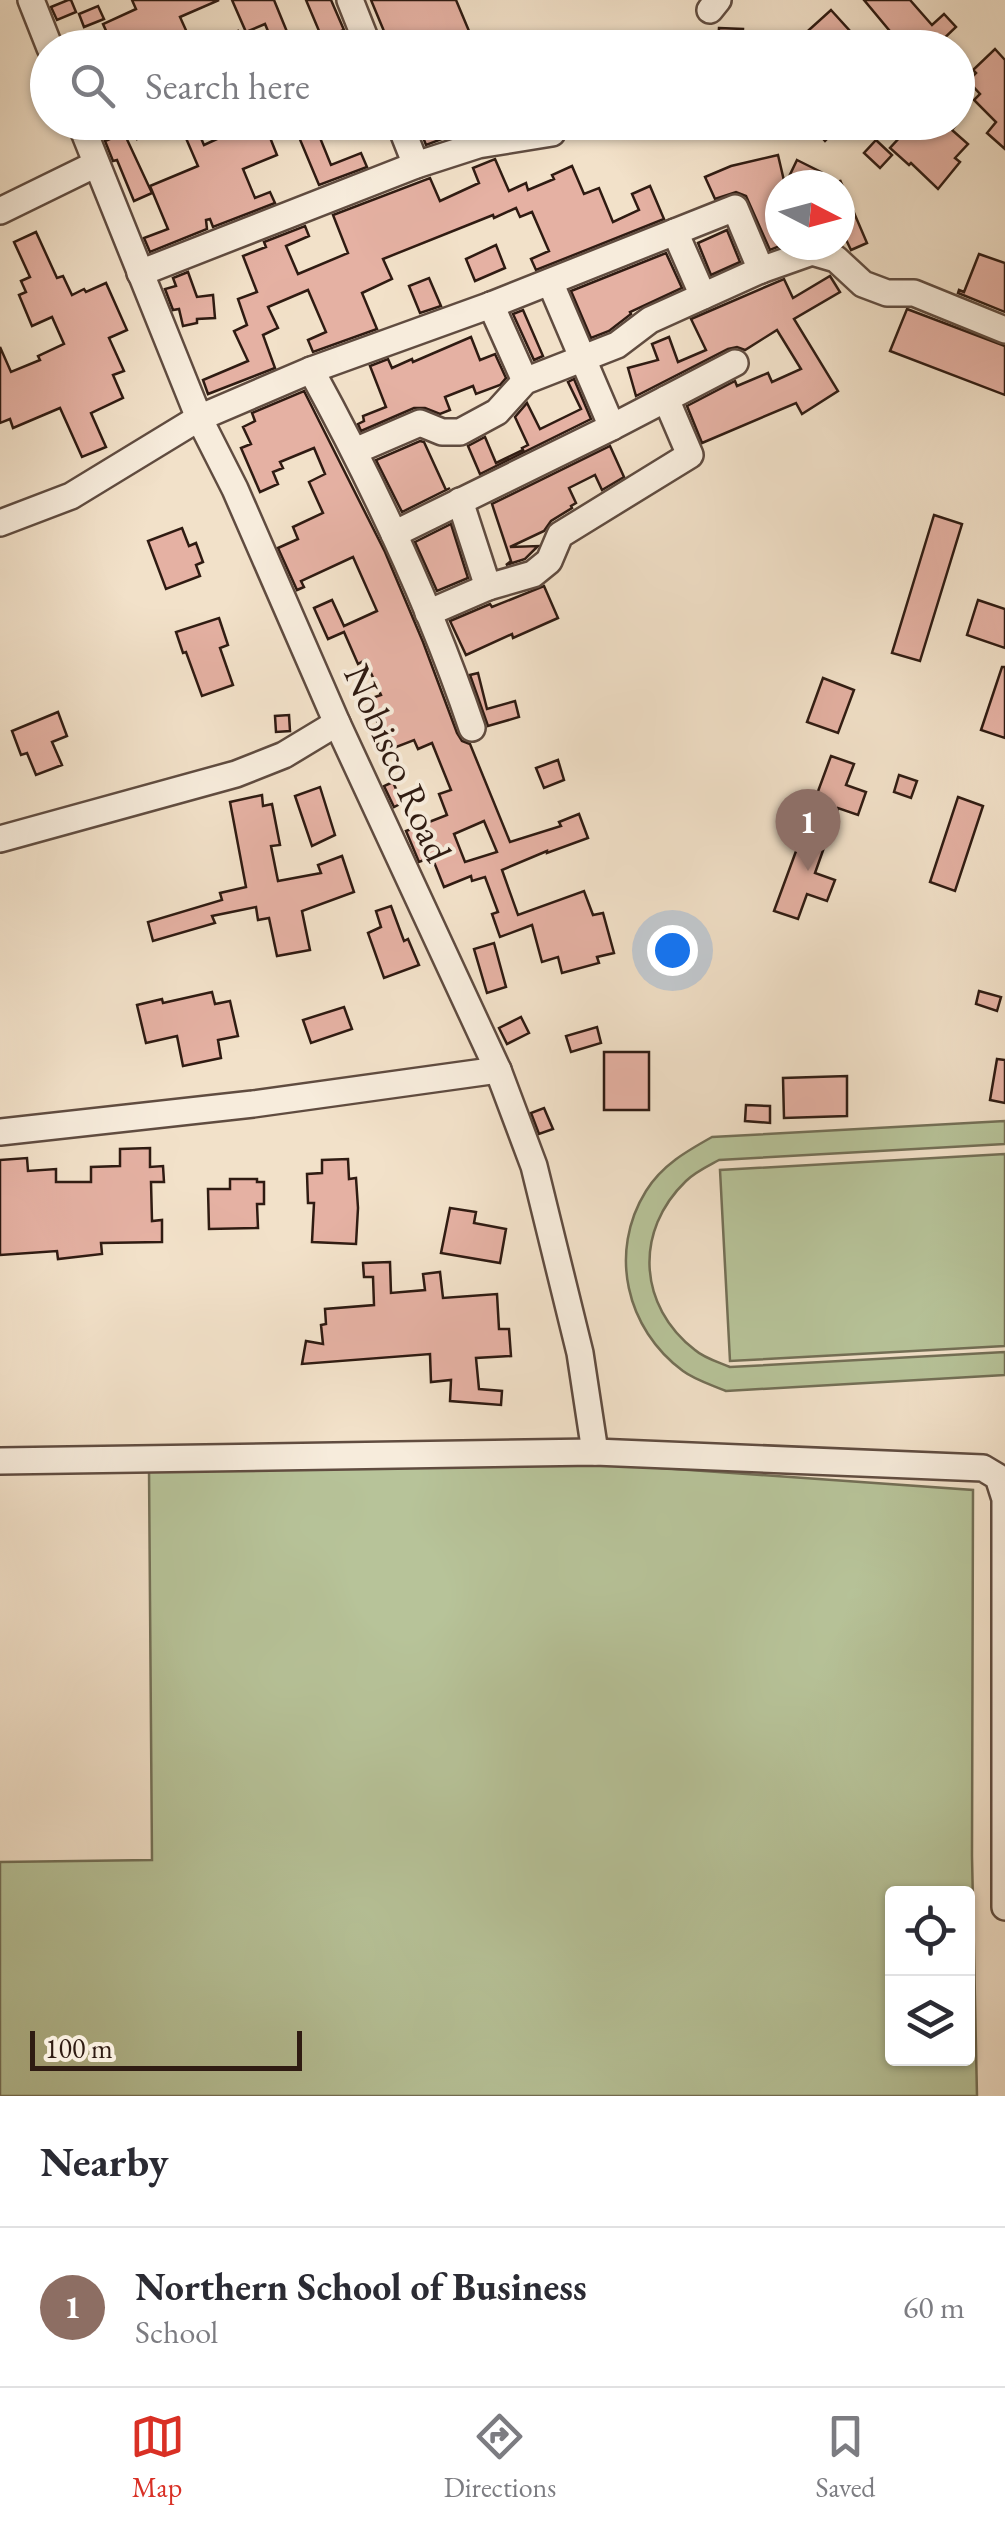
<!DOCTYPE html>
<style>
:root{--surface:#fff;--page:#f7f7f7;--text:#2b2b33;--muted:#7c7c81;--line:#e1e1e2;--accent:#d93025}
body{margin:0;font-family:"EB Garamond",serif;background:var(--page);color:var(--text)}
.controls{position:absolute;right:30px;bottom:30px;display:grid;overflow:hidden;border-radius:10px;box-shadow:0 2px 8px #0004}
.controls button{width:90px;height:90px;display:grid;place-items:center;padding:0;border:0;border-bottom:2px solid var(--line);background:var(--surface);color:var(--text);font:50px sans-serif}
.compass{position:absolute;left:765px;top:170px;width:90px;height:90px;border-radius:50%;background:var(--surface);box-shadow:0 2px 8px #0004;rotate:96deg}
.scale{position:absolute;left:30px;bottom:25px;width:272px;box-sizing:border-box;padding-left:10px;border:5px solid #2f1b12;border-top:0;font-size:28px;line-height:35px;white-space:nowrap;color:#2f1b12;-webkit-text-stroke:8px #f7ecdc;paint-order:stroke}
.you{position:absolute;left:672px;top:950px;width:35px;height:35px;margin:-25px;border:8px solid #fff;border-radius:50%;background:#1a73e8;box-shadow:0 0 0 15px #1a73e833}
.badge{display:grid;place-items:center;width:65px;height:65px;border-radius:50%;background:var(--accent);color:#fff;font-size:32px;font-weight:700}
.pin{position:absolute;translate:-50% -82px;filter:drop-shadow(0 2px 5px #0008)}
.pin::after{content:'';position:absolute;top:52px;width:35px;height:30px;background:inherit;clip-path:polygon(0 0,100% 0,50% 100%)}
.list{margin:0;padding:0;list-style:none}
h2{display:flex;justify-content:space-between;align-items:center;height:130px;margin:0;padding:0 40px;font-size:42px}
h2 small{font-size:32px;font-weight:400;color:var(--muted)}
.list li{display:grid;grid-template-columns:65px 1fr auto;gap:30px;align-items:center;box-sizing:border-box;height:160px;padding:0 40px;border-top:2px solid var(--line)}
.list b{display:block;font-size:38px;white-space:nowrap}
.list p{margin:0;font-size:32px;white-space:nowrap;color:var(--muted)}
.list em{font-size:32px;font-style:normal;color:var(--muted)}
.icon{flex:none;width:55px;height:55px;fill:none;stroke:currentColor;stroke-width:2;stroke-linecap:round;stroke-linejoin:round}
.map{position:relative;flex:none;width:1005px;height:2096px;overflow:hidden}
.search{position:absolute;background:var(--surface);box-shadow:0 2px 8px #0004;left:30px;right:30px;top:30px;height:110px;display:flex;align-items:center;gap:25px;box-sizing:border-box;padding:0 35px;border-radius:55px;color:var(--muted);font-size:38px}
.sheet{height:290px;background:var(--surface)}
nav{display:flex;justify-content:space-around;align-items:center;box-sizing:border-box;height:140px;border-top:2px solid var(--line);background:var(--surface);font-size:28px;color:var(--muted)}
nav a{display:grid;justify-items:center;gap:5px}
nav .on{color:var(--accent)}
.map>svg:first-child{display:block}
.green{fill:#b7c399;stroke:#736f56;stroke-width:2.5;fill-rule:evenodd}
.building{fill:#e5b1a3;stroke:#2f1b12;stroke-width:2.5;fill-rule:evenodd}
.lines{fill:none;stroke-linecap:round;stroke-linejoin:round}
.minor-casing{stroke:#604c40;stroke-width:30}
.minor{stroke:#f7ecdc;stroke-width:25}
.labels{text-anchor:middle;stroke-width:8;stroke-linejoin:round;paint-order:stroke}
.street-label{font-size:38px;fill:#2f1b12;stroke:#f7ecdc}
</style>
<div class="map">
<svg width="1005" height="2096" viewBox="0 0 1005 2096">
<rect width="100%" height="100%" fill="#f2e1c9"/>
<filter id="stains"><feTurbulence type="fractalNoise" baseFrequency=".002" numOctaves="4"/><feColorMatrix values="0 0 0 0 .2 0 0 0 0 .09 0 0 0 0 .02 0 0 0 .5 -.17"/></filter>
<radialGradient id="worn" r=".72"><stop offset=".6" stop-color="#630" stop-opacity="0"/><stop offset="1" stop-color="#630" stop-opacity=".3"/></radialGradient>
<!-- green -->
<g class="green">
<path d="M1005 1121V1144L719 1160C708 1166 695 1172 686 1181 634 1231 638 1306 695 1350 704 1358 718 1362 730 1367L1005 1352V1375L726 1391C712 1385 695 1380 683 1371 626 1329 608 1252 646 1191 662 1165 687 1151 712 1137Z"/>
<polygon points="1005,1154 1005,1346 730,1361 720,1170"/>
<path d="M576 1462 973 1490 972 1856 977 2096H0V1862L152 1860 149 1468ZM892 1894H968V2058H892Z"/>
</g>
<!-- building -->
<g class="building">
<polygon points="68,0 71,0 76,12 57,20 51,7"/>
<polygon points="132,0 219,0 180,17 194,48 176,48 173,42 161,48 141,48 137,38 113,46 103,24 136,9"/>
<polygon points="232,0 274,0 292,44 284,48 275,48 265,24 246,32"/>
<polygon points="306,0 331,0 344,30 322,38"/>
<polygon points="371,0 456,0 469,31 466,33 472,48 391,48"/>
<polygon points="864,0 910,0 932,25 944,14 956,27 934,48 904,48"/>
<polygon points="98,6 104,19 84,27 79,14"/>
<polygon points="831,10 850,31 832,48 789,48"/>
<polygon points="719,28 743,29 742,48 718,48"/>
<polygon points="238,31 245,48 198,48"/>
<polygon points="995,49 1005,60 1005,149 987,133 996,122 974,100 980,94 968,81 976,73 973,70"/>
<polygon points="130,122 175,122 137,139"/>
<polygon points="179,122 194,122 204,145 243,127 241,122 296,122 269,135 277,155 243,169 255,198 270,192 275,203 213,227 210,219 206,220 207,229 150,252 144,238 168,229 150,186 198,166"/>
<polygon points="417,122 485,122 485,123 426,145"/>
<polygon points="808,122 844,122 825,141"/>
<polygon points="914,122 958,122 952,130 968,144 955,158 960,162 938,189 911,163 909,165 890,148"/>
<polygon points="314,123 331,165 361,153 367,167 319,185 296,130"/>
<polygon points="124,133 152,193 134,201 117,160 113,161 105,141"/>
<polygon points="876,140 892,155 880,168 864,153"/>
<polygon points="778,155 785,185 780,185 780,246 770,250 746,196 736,192 715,199 705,177 731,166"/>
<polygon points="495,159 509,191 526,183 528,190 554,179 552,175 572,166 584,194 599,188 613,222 639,210 632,194 650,186 664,219 536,270 531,259 549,251 532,212 520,217 516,208 494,218 493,215 383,259 392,279 362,293 377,329 313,352 308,340 326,332 308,290 268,307 278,328 263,335 275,368 208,394 203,380 248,361 234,331 247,325 238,299 257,292 243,256 266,247 264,242 305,226 309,236 286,246 298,274 348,253 333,215 430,178 440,201 479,183 473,168"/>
<polygon points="797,160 821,172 814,185 785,185"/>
<polygon points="840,180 867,243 851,250 840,227"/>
<polygon points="727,230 740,262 711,275 698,243"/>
<polygon points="36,232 57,278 63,276 72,295 84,289 86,292 106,283 127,330 109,338 124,371 113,375 123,398 91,413 106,447 82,457 60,408 13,428 10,419 0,423 0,347 11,372 40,360 38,356 64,344 52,317 32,326 19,295 26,292 21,281 30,277 14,242"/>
<polygon points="496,245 505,268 475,281 466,259"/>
<polygon points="666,253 682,288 630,312 631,314 609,331 591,338 571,291"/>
<polygon points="979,254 1005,263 1005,312 958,293 959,290 964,292"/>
<polygon points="188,272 197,297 213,295 215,318 197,319 197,323 183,326 179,309 173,310 165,289 176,286 173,278"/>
<polygon points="830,276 840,292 794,319 838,391 802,414 796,403 702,443 687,406 735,381 737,386 768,373 772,382 801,369 777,330 745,350 737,347 728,349 636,396 628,368 658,360 652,344 669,337 678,362 706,350 691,319 784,279 793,298"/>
<polygon points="429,278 441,306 420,313 409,286"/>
<polygon points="907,309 1005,346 1005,395 890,351"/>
<polygon points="523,310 543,356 534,360 513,314"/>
<polygon points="471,337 480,360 495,354 506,378 500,385 476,394 473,386 445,397 450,410 440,414 425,408 414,408 361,431 358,424 364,421 363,416 386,407 370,366 388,359 392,368 412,359 413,362"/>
<polygon points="574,379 591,419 480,474 468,446 485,437 496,463 523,450 522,448 528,445 515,417 527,403 540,429 581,409 568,382"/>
<path d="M304 391 385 552 423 642 457 733 462 741 470 744 510 842 561 826 559 822 579 814 588 838 547 853V851L502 870 518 915 584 891 593 915 603 913 614 953 597 957 599 963 562 973 558 957 542 962 532 925 500 937 492 914 498 912 485 877 472 881 471 876 444 887 432 857 419 862 406 831 447 815 439 794 451 790 432 743 418 749 414 740 386 751 376 729 379 727 369 699 381 695 365 660 358 664 344 632 328 639 314 608 332 600 344 626 377 611 353 557 301 581 304 587 297 590 278 548 298 539 293 527 323 513 309 482 325 474 314 448 280 462 283 468 273 472 278 484 260 492 241 448 251 444 243 427 255 421 252 413ZM484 821 497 852 465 862 454 834Z"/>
<polygon points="420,441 424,442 446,490 450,488 402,512 376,460"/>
<polygon points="610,446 624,477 602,490 595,475 569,488 576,503 571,506 572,508 551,521 544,531 510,547 538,546 525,559 506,565 511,561 492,504"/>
<polygon points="934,515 962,524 920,661 892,653"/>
<polygon points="451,524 468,578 437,591 415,542"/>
<polygon points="182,528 189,546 196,543 203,562 196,565 200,576 166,589 148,541"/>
<polygon points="544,586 558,618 513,638 512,634 466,655 450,621 490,604 492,607"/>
<polygon points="978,600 1005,609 1005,648 967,635"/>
<polygon points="219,618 228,645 220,648 233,685 202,696 186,652 183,653 176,632"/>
<polygon points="1002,667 1005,667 1005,738 981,730"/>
<polygon points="478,673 487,709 515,701 519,717 488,726 470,675"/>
<polygon points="823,678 854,690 838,733 807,722"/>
<polygon points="58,712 67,736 52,742 62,765 36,775 27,753 21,755 12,731"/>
<polygon points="289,715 290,731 276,732 275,716"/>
<polygon points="831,756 854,764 846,785 866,792 858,815 838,808 815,873 835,880 827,901 807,894 798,919 774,911"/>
<polygon points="558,760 564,780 544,788 536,768"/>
<polygon points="899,775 917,781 911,798 894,792"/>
<polygon points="393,782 402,803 394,807 384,786"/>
<polygon points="320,787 335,835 312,846 295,796"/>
<polygon points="262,795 263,806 272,804 280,845 271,846 278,881 321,873 318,865 342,856 354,892 302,911 310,950 277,956 269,918 258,920 256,907 212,916 215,923 153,941 148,922 222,900 220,893 246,887 230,802"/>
<polygon points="958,797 983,806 955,891 930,882"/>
<polygon points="391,906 404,941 408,939 419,965 384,978 368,933 381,927 376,911"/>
<polygon points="494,943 506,987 487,993 474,949"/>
<polygon points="979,991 1001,997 997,1011 976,1004"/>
<polygon points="212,992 215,1004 230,1001 238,1036 218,1040 221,1058 183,1066 177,1036 146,1043 137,1005 162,999 163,1003"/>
<polygon points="344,1007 352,1029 311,1043 303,1020"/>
<polygon points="521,1017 529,1033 507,1044 499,1028"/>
<polygon points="597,1027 601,1043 571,1052 566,1036"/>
<rect x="604" y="1052" width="45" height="58"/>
<polygon points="997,1059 1005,1060 1005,1103 990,1100"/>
<polygon points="847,1076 847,1116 784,1118 783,1078"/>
<polygon points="746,1105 770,1106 770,1123 745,1121"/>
<polygon points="544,1108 553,1129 539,1134 531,1113"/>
<polygon points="150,1148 150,1167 163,1166 164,1182 151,1182 152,1221 162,1220 162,1242 101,1243 102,1254 58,1259 57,1251 0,1255 0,1160 27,1158 28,1171 56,1169 56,1182 91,1182 91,1167 120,1166 120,1149"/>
<polygon points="348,1159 349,1179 356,1178 358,1208 356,1244 312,1242 314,1203 308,1203 307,1174 322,1173 322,1160"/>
<polygon points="230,1179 257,1179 257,1182 264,1182 264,1204 257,1204 258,1228 209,1229 208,1189 230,1189"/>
<polygon points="450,1208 476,1212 474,1223 506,1229 500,1263 441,1253"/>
<polygon points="390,1262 391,1293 425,1290 423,1274 440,1272 443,1298 497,1294 499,1329 509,1329 511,1356 476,1358 479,1389 502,1391 501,1405 450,1401 451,1380 431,1382 430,1354 302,1364 306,1341 323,1344 321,1325 326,1324 325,1309 374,1305 373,1277 364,1277 363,1263"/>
</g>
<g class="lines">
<!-- minor casing -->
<g class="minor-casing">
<g id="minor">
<polyline points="31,0 50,48"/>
<polyline points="350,0 369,48"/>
<polyline points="710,10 718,0"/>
<polyline points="80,122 199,418 235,489 337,723 498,1070 534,1166 580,1353 595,1452"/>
<polyline points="399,122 416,165"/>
<polyline points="0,211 96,164"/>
<polyline points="675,232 703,296"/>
<polyline points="140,273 416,165 478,145 552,133"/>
<polyline points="550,282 612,427"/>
<polyline points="491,305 525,381"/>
<path d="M311 370C374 485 430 604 472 728"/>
<polyline points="355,451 420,423 442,432 460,432 497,412 525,381 617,345 650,320 761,270"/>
<polyline points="460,501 488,587"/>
<polyline points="0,523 71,496 199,418 311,370 491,305 735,208 761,270 812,252 836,259 863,284 887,293 914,293 1005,330"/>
<polyline points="394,534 612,427 735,363"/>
<polyline points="428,613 488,587 533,574 549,561 560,535 690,455 666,399"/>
<polyline points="0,839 236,774 284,755 337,723"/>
<polyline points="0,1132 253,1104 498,1070"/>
<polyline points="0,1461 595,1452 983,1468 998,1477 1005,1499 1005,1907"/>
</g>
</g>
<!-- minor -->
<use href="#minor" class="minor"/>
</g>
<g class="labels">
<!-- street labels -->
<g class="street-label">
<text transform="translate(398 763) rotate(66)" y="13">Nobisco Road</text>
</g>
</g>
<rect width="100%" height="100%" filter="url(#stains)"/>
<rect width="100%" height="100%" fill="url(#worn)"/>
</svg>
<div class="controls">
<button><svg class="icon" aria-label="locate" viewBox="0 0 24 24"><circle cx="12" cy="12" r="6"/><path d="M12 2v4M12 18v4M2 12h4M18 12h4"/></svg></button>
<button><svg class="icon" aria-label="layers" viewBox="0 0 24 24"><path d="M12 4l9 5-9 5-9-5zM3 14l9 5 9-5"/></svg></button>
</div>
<svg class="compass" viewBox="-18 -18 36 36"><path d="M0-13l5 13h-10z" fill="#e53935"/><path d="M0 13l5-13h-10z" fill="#7c7c81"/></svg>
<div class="scale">100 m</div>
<div class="you"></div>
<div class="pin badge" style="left:808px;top:871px;background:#8d6e63">1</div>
<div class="search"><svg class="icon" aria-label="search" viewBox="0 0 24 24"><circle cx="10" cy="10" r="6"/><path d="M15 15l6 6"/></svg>Search here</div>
</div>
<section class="sheet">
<h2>Nearby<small></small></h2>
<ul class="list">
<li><span class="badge" style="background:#8d6e63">1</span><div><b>Northern School of Business</b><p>School</p></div><em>60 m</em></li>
</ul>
</section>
<nav>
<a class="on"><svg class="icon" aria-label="map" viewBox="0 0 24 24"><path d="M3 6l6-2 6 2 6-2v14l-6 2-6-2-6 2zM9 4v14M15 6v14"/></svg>Map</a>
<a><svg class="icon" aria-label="directions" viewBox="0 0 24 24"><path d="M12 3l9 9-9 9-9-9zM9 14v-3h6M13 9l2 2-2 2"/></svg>Directions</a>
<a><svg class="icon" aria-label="saved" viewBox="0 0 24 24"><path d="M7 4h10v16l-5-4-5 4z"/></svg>Saved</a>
</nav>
